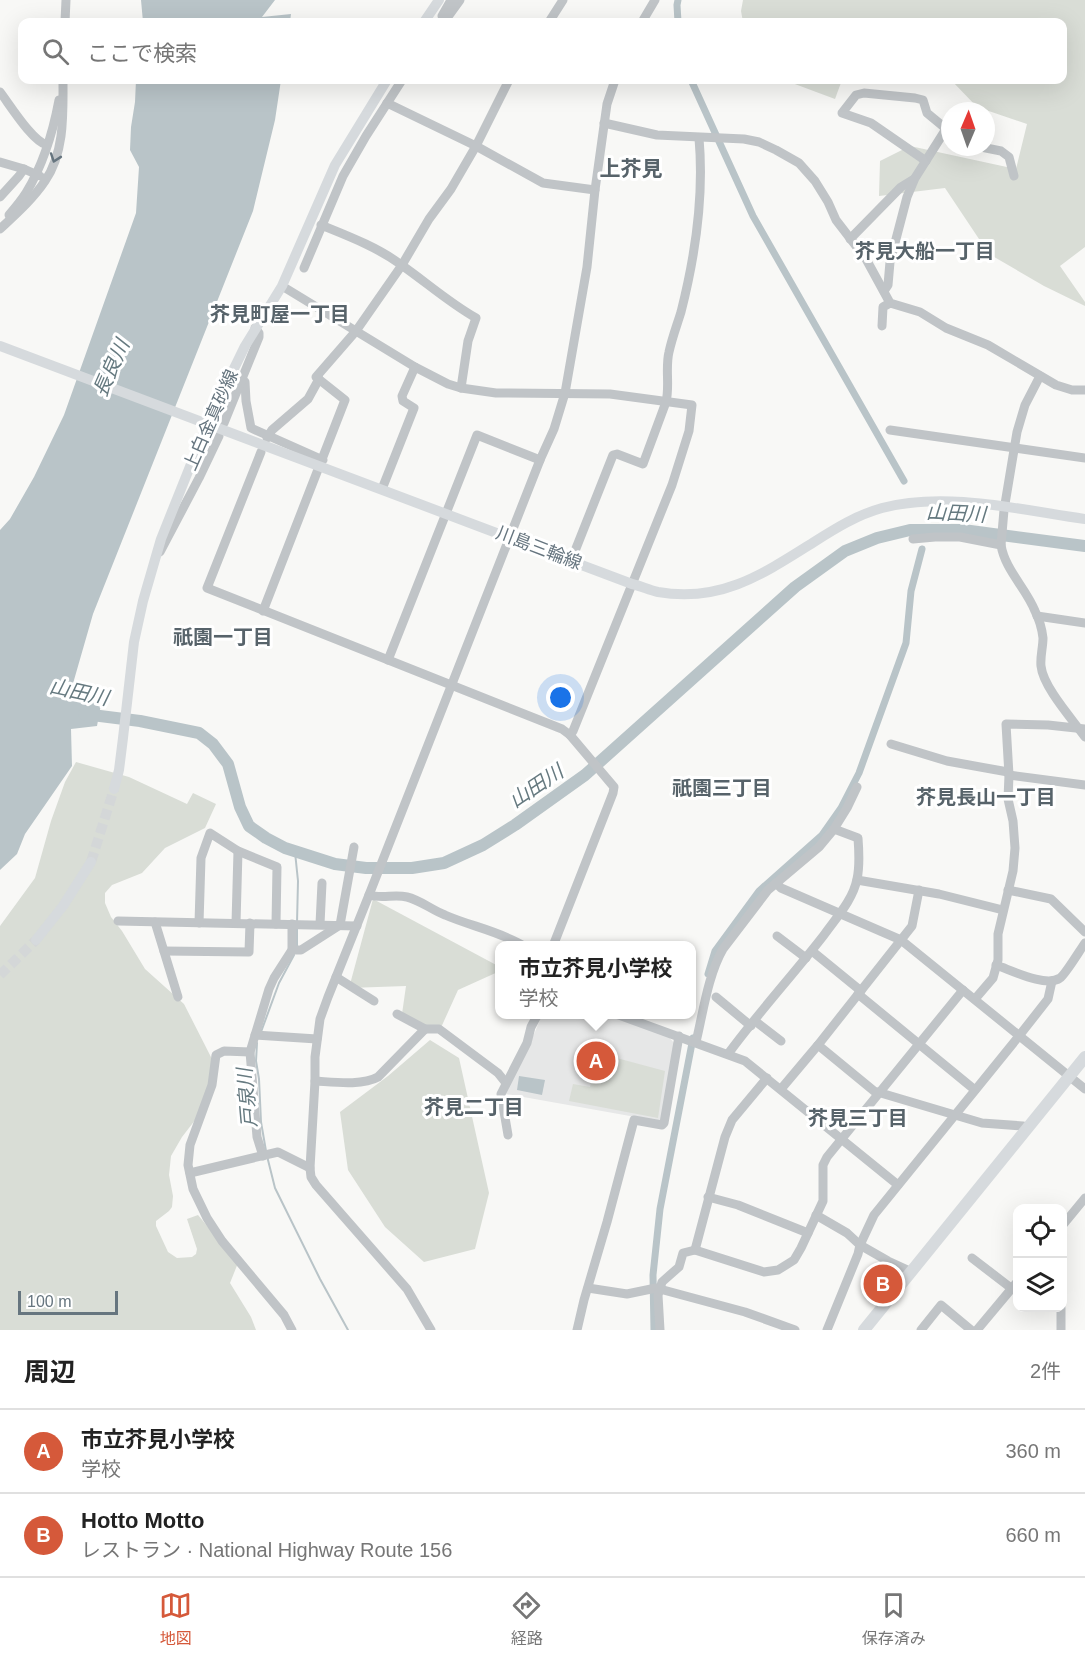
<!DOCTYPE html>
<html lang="ja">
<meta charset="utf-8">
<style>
:root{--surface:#fff;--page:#f2f2f2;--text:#222;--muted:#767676;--line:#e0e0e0;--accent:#d5593a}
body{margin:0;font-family:Arial,"Noto Sans JP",sans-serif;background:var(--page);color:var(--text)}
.controls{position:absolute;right:18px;bottom:18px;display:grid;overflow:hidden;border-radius:12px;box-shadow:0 6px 24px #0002}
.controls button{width:54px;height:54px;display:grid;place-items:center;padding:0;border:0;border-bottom:2px solid var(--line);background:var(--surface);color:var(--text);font:30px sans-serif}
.compass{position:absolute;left:941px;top:102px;width:54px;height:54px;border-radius:50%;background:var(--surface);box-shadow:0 6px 24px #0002;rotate:2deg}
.scale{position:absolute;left:18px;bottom:15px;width:100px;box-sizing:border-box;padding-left:6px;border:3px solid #66757f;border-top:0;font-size:16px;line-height:21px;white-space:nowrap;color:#66757f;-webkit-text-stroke:4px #fff;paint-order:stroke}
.you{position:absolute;left:561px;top:698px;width:21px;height:21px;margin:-15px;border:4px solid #fff;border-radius:50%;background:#1a73e8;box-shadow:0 0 0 9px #1a73e833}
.badge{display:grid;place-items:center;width:39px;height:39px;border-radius:50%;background:var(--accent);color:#fff;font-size:20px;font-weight:700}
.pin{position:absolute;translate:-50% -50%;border:3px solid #fff;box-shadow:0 2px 6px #0006}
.popup{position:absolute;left:495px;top:941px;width:201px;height:78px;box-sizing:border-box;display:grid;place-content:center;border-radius:12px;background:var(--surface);filter:drop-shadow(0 2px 4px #0005);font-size:20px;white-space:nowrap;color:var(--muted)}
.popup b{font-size:22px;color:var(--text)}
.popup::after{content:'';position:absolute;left:50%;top:100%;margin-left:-12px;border:12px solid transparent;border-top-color:var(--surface)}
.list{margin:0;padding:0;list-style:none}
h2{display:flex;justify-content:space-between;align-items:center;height:78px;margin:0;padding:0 24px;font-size:26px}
h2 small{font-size:20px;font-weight:400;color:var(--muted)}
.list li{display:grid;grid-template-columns:39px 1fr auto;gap:18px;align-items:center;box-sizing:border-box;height:84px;padding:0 24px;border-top:2px solid var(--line)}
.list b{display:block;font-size:22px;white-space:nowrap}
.list p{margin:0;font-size:20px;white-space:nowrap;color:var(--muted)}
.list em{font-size:20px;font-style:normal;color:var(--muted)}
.icon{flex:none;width:33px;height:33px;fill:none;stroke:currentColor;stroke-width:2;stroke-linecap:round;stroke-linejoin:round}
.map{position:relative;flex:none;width:1085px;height:1330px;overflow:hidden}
.search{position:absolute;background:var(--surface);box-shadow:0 6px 24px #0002;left:18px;right:18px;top:18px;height:66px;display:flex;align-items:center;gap:15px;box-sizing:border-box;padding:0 21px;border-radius:12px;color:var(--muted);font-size:22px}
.sheet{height:246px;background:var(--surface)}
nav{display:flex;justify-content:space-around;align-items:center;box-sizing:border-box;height:84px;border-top:2px solid var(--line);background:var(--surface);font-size:16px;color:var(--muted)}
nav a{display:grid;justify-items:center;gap:3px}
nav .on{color:var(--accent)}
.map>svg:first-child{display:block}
.built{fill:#e6e7e7}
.green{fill:#d9ddd6}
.water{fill:#b9c4c8}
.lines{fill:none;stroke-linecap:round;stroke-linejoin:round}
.stream{stroke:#b9c4c8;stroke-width:2}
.canal{stroke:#b9c4c8;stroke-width:7}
.river{stroke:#b9c4c8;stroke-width:12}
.major-tunnel{stroke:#d4d7d8;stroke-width:10;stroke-dasharray:10 5;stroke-linecap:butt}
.minor{stroke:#c0c4c7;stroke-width:9}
.major{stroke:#d6dadd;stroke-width:10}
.highway{stroke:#d6dadd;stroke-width:12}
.oneway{stroke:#66757f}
.labels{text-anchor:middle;stroke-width:6;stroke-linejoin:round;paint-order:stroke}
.street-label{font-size:18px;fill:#66757f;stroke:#fff}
.neighbourhood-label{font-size:20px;font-weight:bold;fill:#57636a;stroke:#fff}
.water-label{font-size:20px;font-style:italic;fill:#667a80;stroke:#fff}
.quarter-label{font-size:21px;font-weight:bold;fill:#57636a;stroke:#fff}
</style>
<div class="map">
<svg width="1085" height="1330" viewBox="0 0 1085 1330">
<rect width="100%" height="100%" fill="#f8f8f6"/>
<!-- built -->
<polygon class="built" points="542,1015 610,1015 613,1017 669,1037 674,1043 661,1119 658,1121 506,1094 511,1079 535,1032"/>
<!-- green -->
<g class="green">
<polygon points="743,0 1085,0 1085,247 1060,266 1085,302 1085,306 1044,286 989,254 945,188 879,196 880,161 910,146 1016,169 1027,124 977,107 951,80 1062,80 1062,22 743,22 741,11"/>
<polygon points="784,80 842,80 835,99"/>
<polygon points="76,762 129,777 187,804 193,793 216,804 205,828 165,848 142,873 112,885 105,893 105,903 111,917 122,931 145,969 184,1004 213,1061 213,1086 199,1115 182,1137 171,1156 169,1175 173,1196 172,1207 169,1211 156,1221 156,1226 168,1252 177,1258 192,1257 196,1254 197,1249 187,1219 198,1215 238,1263 230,1283 251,1317 256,1330 0,1330 0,926 35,878 51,821 65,782"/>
<polygon points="373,899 500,967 500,971 458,990 439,1032 402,1014 406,986 349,988"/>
<polygon points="430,1040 459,1058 489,1193 475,1249 424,1262 385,1227 348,1170 340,1112 388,1076"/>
<polygon points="598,1053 665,1071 658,1118 569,1101 573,1084 590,1087"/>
</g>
<!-- water -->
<g class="water">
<polygon points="141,0 275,0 262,17 291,14 290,22 143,22"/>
<polygon points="136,80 281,80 275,120 253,211 93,614 72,687 101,704 97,726 71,729 72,766 25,834 17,854 0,870 0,530 10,519 34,477 64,415 136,213 139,167 130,150 131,127 135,102"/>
<polygon points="519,1076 545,1080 542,1095 517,1090"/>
</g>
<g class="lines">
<!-- stream -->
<g class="stream">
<polyline points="295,852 298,881 297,923"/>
<polyline points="297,947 297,929"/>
<polyline points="261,1032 279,983 294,955"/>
<polyline points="257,1043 256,1061 259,1079 261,1122 266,1151"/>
<polyline points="267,1156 275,1188 320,1279 348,1330"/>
</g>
<!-- canal -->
<g class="canal">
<polyline points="678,0 677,5 678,22"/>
<polyline points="691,80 753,216 904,481"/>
<polyline points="708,974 715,951 759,891 822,835 841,808 859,773 906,643 911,591 922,549"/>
<polyline points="654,1330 653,1275 660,1209 693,1038"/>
</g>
<!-- river -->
<polyline class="river" points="84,714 140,721 199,733 213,744 228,764 240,807 249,826 266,838 285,848 335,864 366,868 412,868 444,863 483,845 515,825 585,775 795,587 845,551 877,538 910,530 963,530 1085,546"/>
<!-- major-tunnel -->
<g class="major-tunnel">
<polyline points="91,862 114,789"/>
<polyline points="0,975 36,940"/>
</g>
<!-- minor -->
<g class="minor">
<polyline points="442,16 451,0"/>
<polyline points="65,22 66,0"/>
<polyline points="444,22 460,0"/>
<polyline points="549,22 563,0"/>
<polyline points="642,22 655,0"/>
<path d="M0 92C10 105 32 141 47 145"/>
<polyline points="387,103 476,146 543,183 595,190"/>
<polyline points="604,123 657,135 744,139 759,142 776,150 799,163 815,181 828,202 836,220 866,259 890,303 920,312 946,328 988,345 1056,385 1072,390 1085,390"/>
<polyline points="981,147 1001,151 1009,157 1014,176"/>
<polyline points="926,161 871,123 842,113 856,95 864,93 915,98 923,100 927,113 950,132"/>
<polyline points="0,162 24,169 40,176"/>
<polyline points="0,197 19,176 24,169"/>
<path d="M9 215C15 208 21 201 26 193 43 165 53 132 59 100"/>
<path d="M321 225C348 236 377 247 400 264 426 282 448 302 476 318L468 341 461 388"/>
<path d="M0 229C16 214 33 199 45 181 65 152 63 113 63 80"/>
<polyline points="850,239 901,187 914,179"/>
<polyline points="304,268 343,176 366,136 402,80"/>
<polyline points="282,286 415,367 448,384 461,388 496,393 610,394 692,405 689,431 672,485 573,731 570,735"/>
<polyline points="884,291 888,285 890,262 907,197 915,178 946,129"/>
<polyline points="882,326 883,307 890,303"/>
<polyline points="242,379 245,382 246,401 251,428 323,460"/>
<polyline points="224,423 259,337 259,333 255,328"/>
<polyline points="890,430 1085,458"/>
<polyline points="267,438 272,430 308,399 319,379"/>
<polyline points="261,452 207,588 562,729 570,735 614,787 613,793 553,946"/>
<polyline points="382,489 414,408 403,401 402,396 415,367"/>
<polyline points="913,539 935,537 960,537 1001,545 1004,510 1017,432 1025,405 1040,376"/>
<path d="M1001 545C1005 570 1026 588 1035 611 1039 619 1042 629 1043 638 1043 647 1040 657 1041 666 1043 687 1073 720 1085 737"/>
<polyline points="160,552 199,478 219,436"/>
<path d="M571 561 613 455 617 454 643 464 666 402C670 386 665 368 669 352 672 338 677 325 681 312 695 257 704 194 699 138"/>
<polyline points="263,611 345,400 316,377 356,331 402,265 429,219 451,189 476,146 509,80"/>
<polyline points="1037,616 1085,623"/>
<polyline points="388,660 477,435 540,460"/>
<polyline points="891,744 947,761 1008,772"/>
<polyline points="1009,775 1085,785"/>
<polyline points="857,880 939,894 1003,910"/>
<polyline points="776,883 781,888 901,940 1085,1089"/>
<polyline points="1008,890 1051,899 1085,932"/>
<path d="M369 895C382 899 394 894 407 897 420 900 432 910 445 915 470 926 499 931 524 946"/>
<polyline points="118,921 357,926"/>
<polyline points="155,922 178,997"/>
<polyline points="199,923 201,858 210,833 238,851 277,867 276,924"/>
<polyline points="236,923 238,851"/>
<polyline points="320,924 322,883"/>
<polyline points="777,936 806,958"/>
<polyline points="292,950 301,950 340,925 354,847"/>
<polyline points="164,951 249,952 250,923"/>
<polyline points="812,951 861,991"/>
<path d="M996 965C1011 970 1046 988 1060 978 1065 975 1080 950 1085 943"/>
<polyline points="336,977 374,1001"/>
<polyline points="858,994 975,1090"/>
<polyline points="716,997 751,1026"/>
<polyline points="975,999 993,978 998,960 998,934 1013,871 1015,848 1013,821 1008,799 1009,775 1006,724 1048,725 1085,729"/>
<polyline points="397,1014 425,1029 439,1029 498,1073 506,1083"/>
<polyline points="616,1014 745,1061 898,1185"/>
<polyline points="755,1021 781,1041"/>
<polyline points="255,1035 317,1039"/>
<path d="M696 1042C703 1013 708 975 723 949L768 890 819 847 834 829 847 808 857 787"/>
<polyline points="818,1045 874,1091 982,1123 1023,1126 1028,1128"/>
<polyline points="250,1052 224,1051 216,1055 212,1085 190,1145 188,1165 193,1189 207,1218 222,1241 284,1315 292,1330"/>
<path d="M728 1054C758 1013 793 975 824 935 836 918 853 900 857 879 860 866 859 851 858 838L834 829"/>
<path d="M315 1081C333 1082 362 1086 378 1077L425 1029"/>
<polyline points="781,1089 818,1045 912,926 919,890"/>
<polyline points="508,1135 501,1094 527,1043 531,1027 538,1014"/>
<polyline points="263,1156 257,1137 250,1052 269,989 274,978 292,950 292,924"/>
<polyline points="190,1173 278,1152 310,1168"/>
<polyline points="708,1197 738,1205 808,1233"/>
<polyline points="816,1215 847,1233 860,1245 888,1261 912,1272"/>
<polyline points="1062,1226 1085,1198"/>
<polyline points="695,1250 725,1137 732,1120 767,1078"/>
<polyline points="972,1258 1011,1288"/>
<polyline points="588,1288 627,1294 656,1288 745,1312 795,1330"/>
<polyline points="1061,1308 1061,1330"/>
<polyline points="431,1330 407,1289 316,1185 311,1177 310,1168 315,1081 315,1057 320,1019 328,997 369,895 540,460 554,429 565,393 587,267 595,190 607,104 615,80"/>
<polyline points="577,1330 584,1300 607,1222 634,1120 662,1125 664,1123 679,1036"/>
<polyline points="660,1330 658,1295 660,1289 662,1282 679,1267 683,1253 695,1250 764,1272 778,1270 794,1260 801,1248 823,1201 823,1165 827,1157 963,990"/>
<polyline points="827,1330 858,1254 860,1245 874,1215 1019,1036 1048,999 1052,981"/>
<polyline points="921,1330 941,1305 971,1330"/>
<polyline points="977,1330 1018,1281"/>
</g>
<!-- major -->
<g class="major">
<polyline points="424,22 439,0"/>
<path d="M0 346 632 584C641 586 649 590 658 592 721 603 763 574 814 542 836 528 857 515 882 508 946 491 1021 510 1085 519"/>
<polyline points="114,789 119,770 123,738 134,642 143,601 161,539 207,424 245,346 282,286 335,165 387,80"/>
<polyline points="36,940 63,906 91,862"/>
</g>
<!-- highway -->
<polyline class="highway" points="864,1330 1085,1057"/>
</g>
<!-- one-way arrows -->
<defs><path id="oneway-chevron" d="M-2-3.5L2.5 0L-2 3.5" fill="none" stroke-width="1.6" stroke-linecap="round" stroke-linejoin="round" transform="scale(1.5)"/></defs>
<use class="oneway" href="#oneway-chevron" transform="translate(55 158) rotate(109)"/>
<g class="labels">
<!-- street labels -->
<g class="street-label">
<text transform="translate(211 420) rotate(-66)" y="6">上白金真砂線</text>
<text transform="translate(539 548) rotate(21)" y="6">川島三輪線</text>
</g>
<!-- neighbourhood labels -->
<g class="neighbourhood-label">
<text x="925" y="258">芥見大船一丁目</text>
<text x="280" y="321">芥見町屋一丁目</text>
<text x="223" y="644">祇園一丁目</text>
<text x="722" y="795">祇園三丁目</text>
<text x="986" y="804">芥見長山一丁目</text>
<text x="474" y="1114">芥見二丁目</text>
<text x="858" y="1125">芥見三丁目</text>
</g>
<!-- water labels -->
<g class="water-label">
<text transform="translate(111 368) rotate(-66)" y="7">長良川</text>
<text transform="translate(956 513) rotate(3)" y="7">山田川</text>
<text transform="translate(79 692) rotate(12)" y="7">山田川</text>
<text transform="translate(536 786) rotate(-34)" y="7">山田川</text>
<text transform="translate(247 1098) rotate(-95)" y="7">戸泉川</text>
</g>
<!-- quarter labels -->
<g class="quarter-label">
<text x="631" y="176">上芥見</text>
</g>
</g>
</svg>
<div class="controls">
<button><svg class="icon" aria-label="locate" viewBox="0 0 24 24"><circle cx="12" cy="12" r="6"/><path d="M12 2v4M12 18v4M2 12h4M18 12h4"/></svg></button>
<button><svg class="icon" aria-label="layers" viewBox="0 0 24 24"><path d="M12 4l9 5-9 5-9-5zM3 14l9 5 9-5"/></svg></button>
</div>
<svg class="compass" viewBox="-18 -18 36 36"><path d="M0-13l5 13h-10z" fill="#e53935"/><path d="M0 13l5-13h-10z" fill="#767676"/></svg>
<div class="scale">100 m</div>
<div class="you"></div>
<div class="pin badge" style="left:596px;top:1061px">A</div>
<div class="popup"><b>市立芥見小学校</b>学校</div>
<div class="pin badge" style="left:883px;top:1284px">B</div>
<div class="search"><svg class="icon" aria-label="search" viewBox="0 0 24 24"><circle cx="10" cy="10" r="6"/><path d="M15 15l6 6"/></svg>ここで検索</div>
</div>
<section class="sheet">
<h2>周辺<small>2件</small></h2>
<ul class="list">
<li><span class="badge">A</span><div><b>市立芥見小学校</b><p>学校</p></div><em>360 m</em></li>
<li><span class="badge">B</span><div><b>Hotto Motto</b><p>レストラン · National Highway Route 156</p></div><em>660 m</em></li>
</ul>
</section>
<nav>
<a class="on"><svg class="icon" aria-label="map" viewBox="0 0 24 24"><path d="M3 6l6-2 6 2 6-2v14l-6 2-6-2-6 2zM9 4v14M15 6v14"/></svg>地図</a>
<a><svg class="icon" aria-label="directions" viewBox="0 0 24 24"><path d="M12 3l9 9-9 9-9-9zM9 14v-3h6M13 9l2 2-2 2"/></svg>経路</a>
<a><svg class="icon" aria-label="saved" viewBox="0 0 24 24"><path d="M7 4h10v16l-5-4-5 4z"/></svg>保存済み</a>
</nav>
